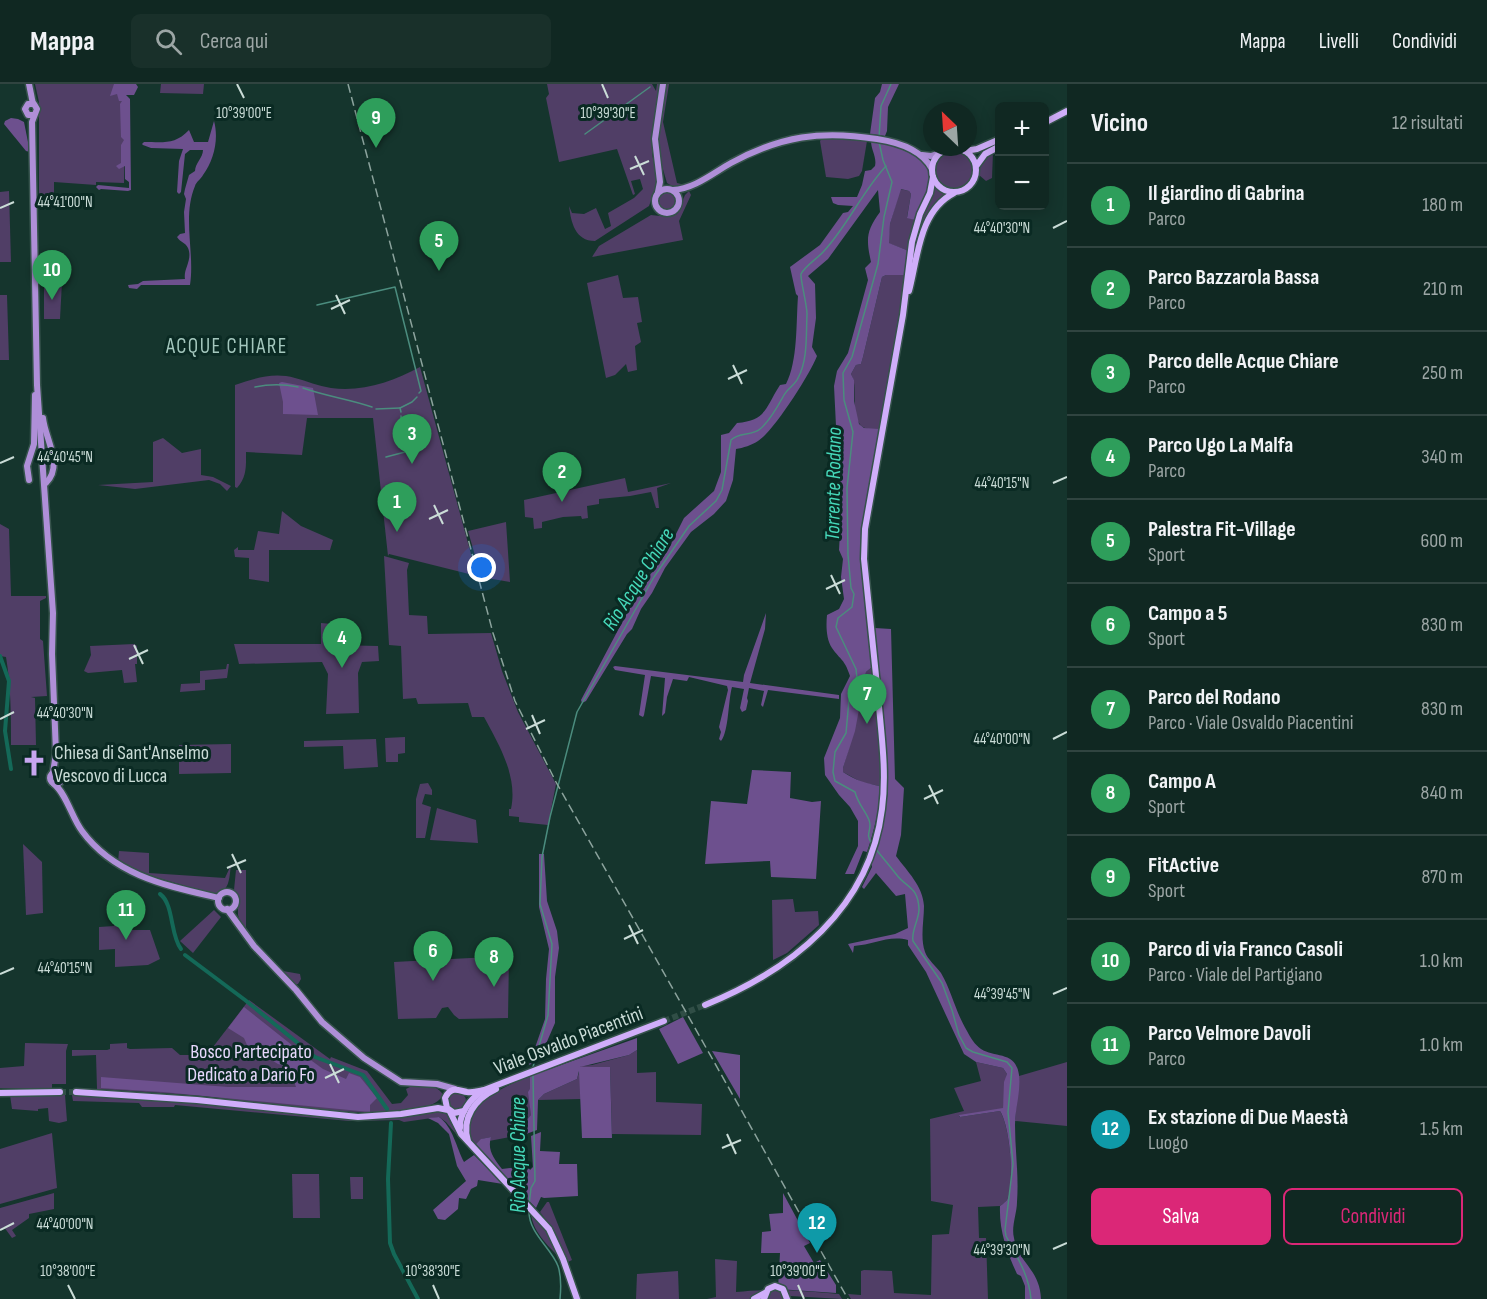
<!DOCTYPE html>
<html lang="it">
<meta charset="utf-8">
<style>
:root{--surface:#102822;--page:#19302a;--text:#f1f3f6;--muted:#9ca6a5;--line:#304440;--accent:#db2777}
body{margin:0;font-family:"Sofia Sans Condensed",sans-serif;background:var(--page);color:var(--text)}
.controls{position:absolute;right:18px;top:18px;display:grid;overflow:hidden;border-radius:9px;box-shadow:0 3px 15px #0003}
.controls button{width:54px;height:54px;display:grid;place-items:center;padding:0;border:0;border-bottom:2px solid var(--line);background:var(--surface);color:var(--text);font:30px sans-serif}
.compass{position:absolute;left:923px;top:18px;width:54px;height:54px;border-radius:50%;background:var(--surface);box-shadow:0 3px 15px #0003;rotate:335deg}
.you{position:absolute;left:482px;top:484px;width:21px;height:21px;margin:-15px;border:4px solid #fff;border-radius:50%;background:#1a73e8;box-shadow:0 0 0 9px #1a73e833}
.badge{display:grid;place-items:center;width:39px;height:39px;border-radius:50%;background:var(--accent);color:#fff;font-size:20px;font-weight:700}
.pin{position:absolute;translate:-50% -50px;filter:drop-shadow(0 2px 3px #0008)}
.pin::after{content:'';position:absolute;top:32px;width:21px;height:18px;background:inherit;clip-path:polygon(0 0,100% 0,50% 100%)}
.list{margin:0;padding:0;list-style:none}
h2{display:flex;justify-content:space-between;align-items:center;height:78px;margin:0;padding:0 24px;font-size:26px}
h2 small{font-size:20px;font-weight:400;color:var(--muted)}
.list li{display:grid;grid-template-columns:39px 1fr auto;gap:18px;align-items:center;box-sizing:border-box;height:84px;padding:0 24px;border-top:2px solid var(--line)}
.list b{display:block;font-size:22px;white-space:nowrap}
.list p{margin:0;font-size:20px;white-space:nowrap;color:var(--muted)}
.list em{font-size:20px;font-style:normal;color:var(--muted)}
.actions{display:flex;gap:12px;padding:18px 24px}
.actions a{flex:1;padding:14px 0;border:2px solid var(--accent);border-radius:9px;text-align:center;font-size:21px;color:var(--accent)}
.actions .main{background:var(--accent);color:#fff}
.icon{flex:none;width:33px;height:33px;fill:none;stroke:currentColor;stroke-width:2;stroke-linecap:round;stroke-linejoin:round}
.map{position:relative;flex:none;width:1067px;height:1215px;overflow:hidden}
header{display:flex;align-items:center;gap:36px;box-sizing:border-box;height:84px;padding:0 30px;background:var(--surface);border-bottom:2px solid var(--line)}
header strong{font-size:28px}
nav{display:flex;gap:33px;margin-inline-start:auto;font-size:21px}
.search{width:420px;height:54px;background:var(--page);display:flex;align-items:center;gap:15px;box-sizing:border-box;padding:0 21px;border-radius:9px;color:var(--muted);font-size:22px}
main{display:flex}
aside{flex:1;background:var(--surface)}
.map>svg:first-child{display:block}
.green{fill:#503e66}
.forest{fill:#6d508e}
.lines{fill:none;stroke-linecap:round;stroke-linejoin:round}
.stream{stroke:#4b8c7e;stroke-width:1.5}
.canal{stroke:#146958;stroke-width:4}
.primary-tunnel{stroke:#304e46;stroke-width:6;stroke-dasharray:6 3;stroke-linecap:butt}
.secondary-casing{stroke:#36534c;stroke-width:9}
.primary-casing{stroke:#36534c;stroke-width:9}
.secondary{stroke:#af8fd8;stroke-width:6}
.primary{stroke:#d0aefa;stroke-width:6}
.rail{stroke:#8ca39d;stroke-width:1.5;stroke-dasharray:9 4.5;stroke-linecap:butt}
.ticks{fill:none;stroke:#cadcd7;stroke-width:2}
.labels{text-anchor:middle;stroke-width:6;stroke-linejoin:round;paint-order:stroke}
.poi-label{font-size:20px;fill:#cadcd7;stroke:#0a2a23;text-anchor:start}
.street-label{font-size:20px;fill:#cadcd7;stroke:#0a2a23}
.park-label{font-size:20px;fill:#e7d8fd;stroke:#0a2a23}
.neighbourhood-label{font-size:21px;letter-spacing:1.5px;fill:#a4c7bd;stroke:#0a2a23}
.water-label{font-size:21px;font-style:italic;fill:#46d9ba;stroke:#0a2a23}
.ticks-label{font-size:15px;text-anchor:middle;fill:#cadcd7;stroke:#0a2a23;stroke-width:6;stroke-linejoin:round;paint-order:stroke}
</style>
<header>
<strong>Mappa</strong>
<div class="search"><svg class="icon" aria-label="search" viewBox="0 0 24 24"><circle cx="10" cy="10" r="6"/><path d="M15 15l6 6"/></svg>Cerca qui</div>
<nav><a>Mappa</a><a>Livelli</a><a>Condividi</a></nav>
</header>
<main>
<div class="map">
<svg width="1067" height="1215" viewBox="0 0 1067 1215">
<rect width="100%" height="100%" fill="#15352d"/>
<!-- green -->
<g class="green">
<polygon points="35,0 126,0 124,99 96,98 96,101 54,98 54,124 39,124 39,18"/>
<polygon points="161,0 204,0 203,10 160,9"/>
<path d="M547 0H652L656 7 657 0H660L652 51V70L658 97 649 122 595 157C575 157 571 138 569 122L572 129 584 130 596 124 605 145 611 142 608 129 634 114 643 105 640 95 631 97 635 110 633 111 617 65 559 78 546 14 549 10Z"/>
<polygon points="666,0 669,0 663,38 677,99 685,101 674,103 667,99 660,75 658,52"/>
<polygon points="822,54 867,57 862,87 859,92 848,95 826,93 820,57"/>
<circle cx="954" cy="86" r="20"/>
<path d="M993 69 992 94 986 97 979 91C980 80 981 73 993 69Z"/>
<path d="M934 102 947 110C919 130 917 169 909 200L917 144Z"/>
<polygon points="900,105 909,107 911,110 907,133 915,136 909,167 888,159 890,140"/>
<polygon points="9,107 11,178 0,178 0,108"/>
<polygon points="689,107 691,111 679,137 683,156 592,173 599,162 651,131 669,133 677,130 685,111"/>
<circle cx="666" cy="117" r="9"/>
<polygon points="618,191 623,214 638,213 642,238 637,239 641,258 635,262 637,286 628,288 626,280 615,291 606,294 587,199"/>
<path d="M886 191H906L900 237 879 345C875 345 869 346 865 344 851 339 856 309 854 299 854 295 852 293 851 290L856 281 861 280 863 273 882 193Z"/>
<polygon points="44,198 62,198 60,235 44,235"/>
<polygon points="0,211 7,211 9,276 0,276"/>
<path d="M420 283 477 492 389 470 388 472 373 334H307L302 371 246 368C246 382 247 393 237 404L235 403V301C255 294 274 288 295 294 307 297 318 302 331 304 363 308 392 298 420 283Z"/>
<polygon points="163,354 182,369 201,365 201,391 213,393 231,402 227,407 220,400 209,396 135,405 98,401 153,398 153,358"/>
<polygon points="625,394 628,408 671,399 657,404 659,424 656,424 651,408 630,412 599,415 599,420 587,422 588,434 582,435 581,432 563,433 542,438 542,444 534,445 533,434 525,433 524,416"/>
<polygon points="282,427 301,442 333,456 330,466 269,466 269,498 249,495 249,474 235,473 234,466 238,463 238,466 254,466 258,447 279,450"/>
<polygon points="506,438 510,498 481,493 484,484 481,474 476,475 468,447"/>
<path d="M0 440 9 445 11 512H46V514L40 517V555L43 557 47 612 31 613 35 614 36 661H11C11 631 11 602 6 573L0 572Z"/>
<path d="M384 472 409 479 407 486 409 531 427 532 428 550 491 549 502 587 518 628 556 700 548 741 519 738V733L509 732V725H511C518 692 499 661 484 633H472L468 619 418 620 416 614 403 615 401 562 389 561Z"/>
<polygon points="321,539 332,540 334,561 378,562 379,577 362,578 358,589 359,629 326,630 328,590 322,578 239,580 234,560 321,560"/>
<polygon points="134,560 137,562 137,580 135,580 137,598 124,599 122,586 88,589 84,587 91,571 90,562"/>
<polygon points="227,580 229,580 227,594 205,596 205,606 180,608 181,600 200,599 200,587 226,585"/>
<polygon points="872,583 882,682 881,702 863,699 843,688 843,684 854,647 866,588"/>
<polygon points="405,653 405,669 398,670 398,678 386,678 385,654"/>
<polygon points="376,655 378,683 344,685 343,662 304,663 304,657"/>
<polygon points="231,660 231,689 179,690 179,661"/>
<polygon points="428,699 432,706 432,711 425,710 422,720 431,723 425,754 416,754 416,715 420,700"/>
<polygon points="437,724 476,736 478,759 430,756"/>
<polygon points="23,760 42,778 43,829 26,831"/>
<path d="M119 767 149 769V789L225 794 231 781C229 795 230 809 213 810L148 791 118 778Z"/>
<polygon points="236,786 246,786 246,844 249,851 283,887 300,890 301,895 298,900 294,901 250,854 242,843 238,831 238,817 234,806"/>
<polygon points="793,815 795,828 818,827 819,841 787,869 773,876 772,816"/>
<polygon points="214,826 221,833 193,869 180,857"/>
<polygon points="113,828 130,828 131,846 150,846 160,875 148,881 115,883 115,865 99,866 99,843 114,842"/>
<polygon points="509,872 508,934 459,935 454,931 448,923 442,924 436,934 398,935 394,878"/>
<path d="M249 916 330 975 331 973 367 987 392 1020 401 1019 408 1011 406 1005C416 999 437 999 443 1011 425 1047 241 1016 202 1012 167 1009 132 1007 97 1005L96 971 72 972V966H107L110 965V960L127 959V964L130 965 172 964 180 971H189L198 963H213Z"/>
<polygon points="25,959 68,960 66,967 66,1000 52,1000 52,1005 0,1004 0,984 24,982"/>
<polygon points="637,966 637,989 656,988 656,1018 702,1020 701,1051 612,1050 610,983 580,983 581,1015 538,1016 544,1010 577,995 581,982 592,981 629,971"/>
<path d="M976 978 1003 984 1007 990 1003 1025 959 1032 960 1033 1000 1027C1010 1043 1015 1099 1007 1116 1006 1117 1002 1121 1000 1122L978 1123 979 1154H986L988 1215H851L848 1210 861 1211V1187L864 1186 892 1187 894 1209 931 1211 932 1151 949 1150 953 1121 931 1117 930 1035 964 1027 954 1004 981 997Z"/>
<polygon points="1067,978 1067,1042 1015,1037 1019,992"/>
<path d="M530 992 531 1031 525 1045 526 1050 489 1057 491 1053 482 1055 475 1061C450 1025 505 1002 530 992Z"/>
<circle cx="457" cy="1017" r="9"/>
<polygon points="10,1011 65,1011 67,1037 59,1039 49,1037 48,1024 38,1025 38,1027 12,1025"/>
<polygon points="72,1011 193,1018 357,1036 401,1033 436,1026 445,1027 448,1030 454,1041 456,1050 446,1038 439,1033 404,1038 399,1036 349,1037 175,1021 174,1023 142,1023 139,1019 73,1017"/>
<polygon points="52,1049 57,1104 0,1120 0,1065"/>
<polygon points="292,1090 319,1090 320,1134 293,1134"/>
<polygon points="350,1093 363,1093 363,1115 351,1115"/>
<polygon points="54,1109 54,1125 29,1130 29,1134 12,1146 16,1152 12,1154 4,1143 0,1146 0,1124"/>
<polygon points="547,1118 549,1118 572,1176 568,1178 553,1146 540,1128"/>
<path d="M531 1126 544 1141 561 1175C548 1162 530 1145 531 1126Z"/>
<path d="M715 1175 737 1177 736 1208C771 1204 804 1207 839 1210L842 1215 790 1212H785V1215H707L716 1213Z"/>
<polygon points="678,1187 679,1215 636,1215 637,1190"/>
</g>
<!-- forest -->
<g class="forest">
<polygon points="114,0 136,0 138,3 134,11 126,11 130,15 131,106 128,107 101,105 99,106 96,103 98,101 129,104 129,98 125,95 125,82 119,85 116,82 121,79 121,61 124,56 121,53 120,20 122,17 119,17 117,10 110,12"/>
<polygon points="882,0 899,0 888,23 887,47 885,52 870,50 875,14 880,8"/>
<polygon points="11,34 18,35 24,38 30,68 26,67 4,40 5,37"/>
<path d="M214 37C219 55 214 76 203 91 201 95 196 98 195 102 182 133 195 169 190 201H141L137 205 129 204 128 201 138 200 143 197 185 195C183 185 193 176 188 164 185 158 181 159 177 153L180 150 185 149 184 128 186 115 184 110 185 105 189 91 195 87C195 79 203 74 203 66H190L185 70 181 108 179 110 177 108 179 77 183 65 151 64 143 61 142 60 144 58C163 58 175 61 189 46L194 58H208Z"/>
<path d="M871 57C897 61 939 71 929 105 927 116 920 126 915 136L907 134 911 110 909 107 901 105 890 140 889 159 909 167 906 191H886L882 193 863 273 861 280 856 281 851 290 854 296V317L859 340 864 344 879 345 862 445V481L872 583 866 588 855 647 843 684V688C855 696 867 700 881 702V704C879 727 874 747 867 768L863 767 854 790H845L858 762V737L850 723 839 711 825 691 824 674 840 634 841 610 850 592C844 574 841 577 832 564 826 555 826 541 827 531L839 525 844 515 841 493 843 475 839 466 841 428 835 421 838 366 842 363 836 342 834 302 837 287 848 269 868 196 865 184 871 178C866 155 866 147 880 128L878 106 828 175 808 192 815 200 816 234 812 263 817 272C810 290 774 347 758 357 752 361 743 364 736 365L733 396 726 417 714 430 691 448 665 484 652 509 641 525 632 545 627 550 586 617 582 619 581 616 626 531 647 495 667 468 684 434 714 407 721 388V351L729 349 737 339C767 336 765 324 780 301L786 300C798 277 796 239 798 212L796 210 790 183 820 161 843 129 848 128 853 122 838 121 833 119 831 113H857L862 101 865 87 871 86 875 82C877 73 871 66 871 57Z"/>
<polygon points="282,298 313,304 318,331 283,330 283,318 279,299"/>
<path d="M766 529 765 545 750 599 839 611V615L768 606 763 623 761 621 764 607 749 604 747 614 748 617 746 626 742 628 740 624 744 605 732 603C728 617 729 647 721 657L719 655 721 648 719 643 728 606 727 602 689 593 687 597 673 595 667 613 665 629 662 632 665 594 651 592 644 631 643 633 639 631 645 591 615 586 613 583 615 582 743 598 744 591Z"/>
<path d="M875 544 891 545 895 695 904 704 901 751 896 772C907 787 923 802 924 822 924 837 920 854 925 868 928 876 936 882 941 889 952 908 956 929 967 947 970 953 975 961 981 965 995 974 1016 967 1019 991 1021 1007 1015 1025 1015 1041 1015 1067 1019 1091 1017 1118 1017 1129 1011 1143 1014 1154 1018 1179 1040 1185 1041 1215H1025V1202L1021 1192 1017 1190C1007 1168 999 1147 1000 1122 1002 1121 1006 1117 1007 1116 1015 1099 1010 1042 1000 1027L960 1033 959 1031 1003 1024 1004 998 1007 990 1003 984 976 978 964 970 926 888 908 861V856C888 851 873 861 854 862L853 869 848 860 895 850 908 844 905 810 896 812 876 789 864 805 862 803 872 783 871 777 882 744 888 708 886 659Z"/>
<polygon points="752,686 791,688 790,714 812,718 821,717 816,795 771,793 770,777 705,780 711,717 747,720"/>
<polygon points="539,770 544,770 547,817 557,847 559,864 555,893 555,939 539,976 529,981 545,935 546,895 549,865 539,823"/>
<polygon points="244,923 312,977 323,985 346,995 349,989 360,993 377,1014 370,1021 370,1028 163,1008 101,1004 101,993 228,1003 296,1003 292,991 285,982 278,980 247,961 244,954 228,944"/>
<polygon points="683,933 703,969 678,980 659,945"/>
<polygon points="637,954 637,966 629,971 580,983 610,983 612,1054 582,1054 579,987 577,995 544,1010 538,1016 537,1046 526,1050 527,1036 531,1031 528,1008 530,1005 530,992"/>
<polygon points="712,967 740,971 740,1015"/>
<path d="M439 1033C453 1043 456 1063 464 1078L474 1071 503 1100 478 1096 477 1102 471 1105 466 1115 459 1114 458 1125 445 1136 438 1135 433 1126 466 1097 457 1082 449 1050 438 1039 428 1034Z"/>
<path d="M541 1048 540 1067 560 1068 559 1080H577L578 1112 544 1114 541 1113 536 1124 475 1061 481 1055 491 1053C487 1066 494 1075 502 1085L528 1082 530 1086 533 1083 531 1052Z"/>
<polygon points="783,1109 810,1159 804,1162 814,1179 820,1176 836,1201 836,1209 778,1205 780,1169 761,1169 762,1148 771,1147 769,1130 783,1129"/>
</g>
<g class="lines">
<!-- stream -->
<g class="stream">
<polyline points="585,50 650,3"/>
<polyline points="879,54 881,22 891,0"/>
<polyline points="317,221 395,203 421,307 419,309"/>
<path d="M255 303C270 300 283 300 298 303"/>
<path d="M303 304C325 312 349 315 372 323"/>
<polyline points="376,325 400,324"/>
<polyline points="401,328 400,324 412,318 417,313"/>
<polyline points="386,373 405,368 401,332"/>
<path d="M872 760C864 749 873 746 869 736 865 726 858 720 855 708L835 697 833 688 835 668 846 649 849 616 857 594 856 585 836 543 838 534 852 523 854 510 851 504 848 471 847 404 853 348 844 316 843 289 852 273 878 180 884 133 892 98 883 76 879 58"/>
<path d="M875 764C882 773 889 781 896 790 906 804 918 802 919 825 919 836 911 847 913 857L942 899 952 926 959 951 966 964 973 968 1007 978 1012 984 1008 1028 1013 1080 1005 1146 1006 1152C1017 1173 1029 1191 1031 1215"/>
<path d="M533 983 548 931 552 860 540 820 542 773 550 733 577 628 654 493 689 442 716 417 722 406 731 356C739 348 752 352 760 345 770 337 778 322 784 311 788 304 795 301 798 294 808 276 806 250 807 230 807 221 800 194 801 190 805 182 818 174 824 167 848 141 862 108 886 82"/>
<polyline points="529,1121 531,1104 535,1097 533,991"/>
<path d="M529 1128C529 1149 551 1164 558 1182 561 1191 561 1205 560 1215"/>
</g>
<!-- canal -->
<g class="canal">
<polyline points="0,572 9,597 5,647 11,685"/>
<path d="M160 810C174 820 170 851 181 865"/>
<polyline points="185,871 245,916 315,973 363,991 387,1025"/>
<polyline points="391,1039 388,1095 390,1159 394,1170 418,1215"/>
</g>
<!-- primary-tunnel -->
<g class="primary-tunnel">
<polyline points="664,937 705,921"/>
<polyline points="60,1008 76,1008"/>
</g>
<!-- secondary casing -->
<g class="secondary-casing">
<g id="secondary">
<polyline points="29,0 33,20"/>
<polyline points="34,31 28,31 25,25 28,20 34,20 37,25 32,38 37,301 53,529 52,570 56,669 53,689"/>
<polyline points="922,71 931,72 940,69"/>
<circle cx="667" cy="117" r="12"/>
<path d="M673 106C694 105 713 89 731 79 781 52 821 46 877 55 897 58 922 66 932 85"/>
<polyline points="658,108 660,98 655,55 663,0"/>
<path d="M43 334C45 355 64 381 46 399"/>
<polyline points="29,396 27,382 34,360 35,311"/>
<circle cx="56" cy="694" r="6"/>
<path d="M54 700C66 709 72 734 82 747 115 792 168 802 219 814"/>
<circle cx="227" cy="817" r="9"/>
<polyline points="227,825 254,862 296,906 322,938 364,974 401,998 437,1000 455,1005"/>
</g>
</g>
<!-- primary casing -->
<g class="primary-casing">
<g id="primary">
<polyline points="1044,39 1067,27"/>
<circle cx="954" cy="86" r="22"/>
<polyline points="965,67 977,65 1000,55"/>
<polyline points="977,81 985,70 1000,62"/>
<path d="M909 207C918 173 919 127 954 109"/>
<path d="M705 921C792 886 870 824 882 725 887 687 881 649 878 611 873 566 869 520 864 475L865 445 903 231 912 158 920 130 930 109 933 93"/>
<polyline points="76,1008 197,1016 358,1033 401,1030 438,1024 448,1026"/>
<polyline points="0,1009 60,1008"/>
<path d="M464 1027 454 1029 447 1024 445 1014C451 1002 457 1006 467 1008 473 1009 479 1007 484 1006L664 937"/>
<polyline points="450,1028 461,1050 549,1145 563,1175 577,1215"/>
<path d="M460 1044C459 1031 470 1015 481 1008"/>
<path d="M468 1057C461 1034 475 1015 496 1005"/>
<polyline points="754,1215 765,1209"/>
<polyline points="764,1215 768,1205 775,1202 783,1205 787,1215"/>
</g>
</g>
<!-- secondary -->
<use href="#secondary" class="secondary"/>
<!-- primary -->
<use href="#primary" class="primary"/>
<!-- rail -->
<polyline class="rail" points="348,0 493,549 515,617 556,698 848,1215"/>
</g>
<!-- ticks -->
<path class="ticks" d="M237 0 244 14M602 0 608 14M635 72 644 91M630 85 649 77M0 124 14 118M1053 144 1067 137M336 211 345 230M331 225 350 216M733 281 742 300M728 295 747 286M0 379 14 373M1053 399 1067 393M434 421 443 440M429 435 448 426M831 491 840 510M826 505 845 496M134 561 143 580M129 575 148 566M532 631 540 650M0 635 14 628M526 645 545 636M1053 655 1067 648M929 701 938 720M924 715 943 706M232 770 241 789M227 784 246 776M629 841 638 860M624 855 643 846M0 890 14 884M1053 910 1067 904M330 980 339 999M325 994 344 985M727 1050 736 1070M722 1064 741 1056M0 1146 14 1139M1053 1165 1067 1159M68 1201 75 1215M433 1201 439 1215M798 1201 804 1215"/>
<!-- icons -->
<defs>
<g id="church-bare" transform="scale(2.07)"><path d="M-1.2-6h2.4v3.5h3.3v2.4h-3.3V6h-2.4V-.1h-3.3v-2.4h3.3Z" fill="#c7a6f0" stroke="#0a2a23" stroke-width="2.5" paint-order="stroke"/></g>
</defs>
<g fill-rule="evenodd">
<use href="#church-bare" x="34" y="679"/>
</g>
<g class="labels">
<!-- poi labels -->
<g class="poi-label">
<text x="54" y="675">Chiesa di Sant'Anselmo<tspan x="54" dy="23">Vescovo di Lucca</tspan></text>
</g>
<!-- street labels -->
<g class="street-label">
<text transform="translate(568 956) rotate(-21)" y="7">Viale Osvaldo Piacentini</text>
</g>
<!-- park labels -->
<g class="park-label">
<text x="251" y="974">Bosco Partecipato<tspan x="251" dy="23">Dedicato a Dario Fo</tspan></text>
</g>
<!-- neighbourhood labels -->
<g class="neighbourhood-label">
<text x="227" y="269">ACQUE CHIARE</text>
</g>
<!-- water labels -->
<g class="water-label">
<text transform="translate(833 400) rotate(-89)" y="7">Torrente Rodano</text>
<text transform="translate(638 495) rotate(-58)" y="7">Rio Acque Chiare</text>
<text transform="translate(518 1071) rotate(-90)" y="7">Rio Acque Chiare</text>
</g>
</g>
<g class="ticks-label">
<text x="244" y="34">10°39'00"E</text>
<text x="608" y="34">10°39'30"E</text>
<text x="65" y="123">44°41'00"N</text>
<text x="1002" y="149">44°40'30"N</text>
<text x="65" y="378">44°40'45"N</text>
<text x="1002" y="404">44°40'15"N</text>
<text x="65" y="634">44°40'30"N</text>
<text x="1002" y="660">44°40'00"N</text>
<text x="65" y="889">44°40'15"N</text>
<text x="1002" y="915">44°39'45"N</text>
<text x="65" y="1145">44°40'00"N</text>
<text x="1002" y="1171">44°39'30"N</text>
<text x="68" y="1192">10°38'00"E</text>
<text x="433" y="1192">10°38'30"E</text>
<text x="798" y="1192">10°39'00"E</text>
</g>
</svg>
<div class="controls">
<button>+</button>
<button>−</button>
</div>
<svg class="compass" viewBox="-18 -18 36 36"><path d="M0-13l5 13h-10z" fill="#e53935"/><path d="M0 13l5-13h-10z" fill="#9ca6a5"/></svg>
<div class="you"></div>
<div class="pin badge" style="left:397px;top:448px;background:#2e9e5b">1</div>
<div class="pin badge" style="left:562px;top:418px;background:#2e9e5b">2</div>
<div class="pin badge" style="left:412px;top:380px;background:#2e9e5b">3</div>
<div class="pin badge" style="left:342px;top:584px;background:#2e9e5b">4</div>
<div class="pin badge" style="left:439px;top:187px;background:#2e9e5b">5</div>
<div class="pin badge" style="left:433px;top:897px;background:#2e9e5b">6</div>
<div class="pin badge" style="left:867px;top:640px;background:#2e9e5b">7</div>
<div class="pin badge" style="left:494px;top:903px;background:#2e9e5b">8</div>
<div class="pin badge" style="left:376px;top:64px;background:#2e9e5b">9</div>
<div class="pin badge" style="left:52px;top:216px;background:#2e9e5b">10</div>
<div class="pin badge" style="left:126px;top:856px;background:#2e9e5b">11</div>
<div class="pin badge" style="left:817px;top:1169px;background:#0f9aa8">12</div>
</div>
<aside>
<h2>Vicino<small>12 risultati</small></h2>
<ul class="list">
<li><span class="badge" style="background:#2e9e5b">1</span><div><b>Il giardino di Gabrina</b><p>Parco</p></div><em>180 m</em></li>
<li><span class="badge" style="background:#2e9e5b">2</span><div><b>Parco Bazzarola Bassa</b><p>Parco</p></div><em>210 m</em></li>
<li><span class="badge" style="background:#2e9e5b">3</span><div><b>Parco delle Acque Chiare</b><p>Parco</p></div><em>250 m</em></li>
<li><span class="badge" style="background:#2e9e5b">4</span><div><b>Parco Ugo La Malfa</b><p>Parco</p></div><em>340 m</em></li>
<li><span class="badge" style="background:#2e9e5b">5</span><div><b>Palestra Fit-Village</b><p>Sport</p></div><em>600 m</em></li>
<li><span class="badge" style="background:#2e9e5b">6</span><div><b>Campo a 5</b><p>Sport</p></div><em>830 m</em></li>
<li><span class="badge" style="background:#2e9e5b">7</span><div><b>Parco del Rodano</b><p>Parco · Viale Osvaldo Piacentini</p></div><em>830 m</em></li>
<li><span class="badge" style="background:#2e9e5b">8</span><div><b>Campo A</b><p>Sport</p></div><em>840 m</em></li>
<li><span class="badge" style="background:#2e9e5b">9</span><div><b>FitActive</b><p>Sport</p></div><em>870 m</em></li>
<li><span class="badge" style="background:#2e9e5b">10</span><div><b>Parco di via Franco Casoli</b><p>Parco · Viale del Partigiano</p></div><em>1.0 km</em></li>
<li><span class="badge" style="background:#2e9e5b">11</span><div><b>Parco Velmore Davoli</b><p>Parco</p></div><em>1.0 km</em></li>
<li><span class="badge" style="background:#0f9aa8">12</span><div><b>Ex stazione di Due Maestà</b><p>Luogo</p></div><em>1.5 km</em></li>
</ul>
<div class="actions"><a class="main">Salva</a><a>Condividi</a></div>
</aside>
</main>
